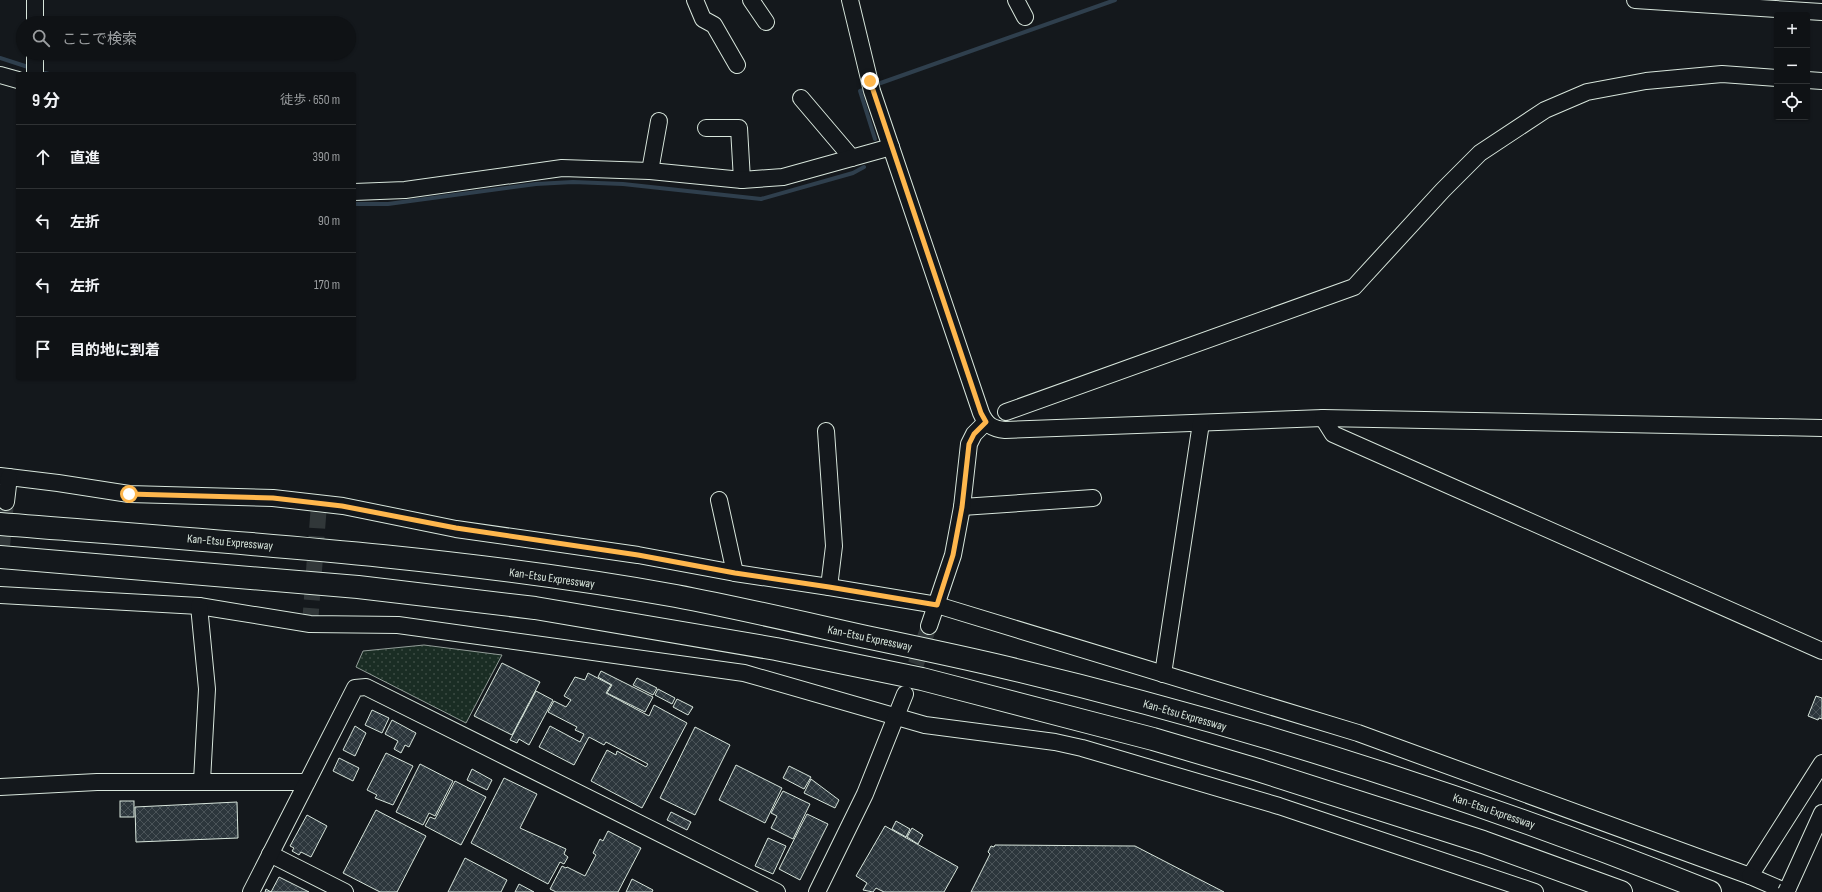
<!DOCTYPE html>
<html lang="ja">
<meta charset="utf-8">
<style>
:root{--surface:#0f1215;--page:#181b1e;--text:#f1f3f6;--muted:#9b9ea0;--line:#2f3234}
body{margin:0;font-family:"Sofia Sans Condensed","Noto Sans JP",sans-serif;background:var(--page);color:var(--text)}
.controls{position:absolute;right:12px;top:12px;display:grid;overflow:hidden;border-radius:4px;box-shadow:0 1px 3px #0004}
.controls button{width:36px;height:36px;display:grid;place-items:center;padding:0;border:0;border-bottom:1px solid var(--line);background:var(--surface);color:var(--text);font:20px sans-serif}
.stop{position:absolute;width:12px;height:12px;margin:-9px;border:3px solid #ffb74d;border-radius:50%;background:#fff}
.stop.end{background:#ffb74d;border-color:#fff;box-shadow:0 1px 4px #0008}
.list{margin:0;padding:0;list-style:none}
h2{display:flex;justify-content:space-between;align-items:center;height:52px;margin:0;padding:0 16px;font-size:17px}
h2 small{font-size:13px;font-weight:400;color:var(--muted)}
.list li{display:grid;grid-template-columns:26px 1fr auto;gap:12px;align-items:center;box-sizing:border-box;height:64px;padding:0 16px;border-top:1px solid var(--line)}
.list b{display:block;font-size:15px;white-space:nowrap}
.list em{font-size:13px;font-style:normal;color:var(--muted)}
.icon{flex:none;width:22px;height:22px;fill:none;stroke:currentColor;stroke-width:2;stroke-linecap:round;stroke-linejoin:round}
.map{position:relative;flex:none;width:1822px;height:892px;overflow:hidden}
.search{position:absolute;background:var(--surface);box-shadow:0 1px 3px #0004;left:16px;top:16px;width:340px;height:44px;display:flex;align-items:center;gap:10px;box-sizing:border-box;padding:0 14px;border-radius:22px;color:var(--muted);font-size:15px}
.panel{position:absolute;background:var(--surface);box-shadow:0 1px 3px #0004;left:16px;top:72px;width:340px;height:308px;border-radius:4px}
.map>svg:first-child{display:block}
.green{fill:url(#green-dots);stroke:#939e99}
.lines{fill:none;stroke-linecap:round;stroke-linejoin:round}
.stream{stroke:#2f3f4d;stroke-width:4}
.building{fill:url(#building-cross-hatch);stroke:#d8e6dc}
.minor-tunnel{stroke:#313739;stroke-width:16;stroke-dasharray:16 8;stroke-linecap:butt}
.minor-casing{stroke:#d8e6dc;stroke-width:18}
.highway-casing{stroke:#d8e6dc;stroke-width:24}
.minor{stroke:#14181c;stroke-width:16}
.highway{stroke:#14181c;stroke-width:22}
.minor-bridge-casing{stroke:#d8e6dc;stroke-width:18;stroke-linecap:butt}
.minor-bridge{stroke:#14181c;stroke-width:16}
.route{stroke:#ffb74d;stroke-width:5}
.labels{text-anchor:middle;stroke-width:3;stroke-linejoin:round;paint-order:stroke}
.street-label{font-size:12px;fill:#d8e6dc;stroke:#14181c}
</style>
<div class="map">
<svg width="1822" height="892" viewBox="0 0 1822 892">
<defs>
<pattern id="green-dots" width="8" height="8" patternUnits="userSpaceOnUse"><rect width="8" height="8" fill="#1a2d24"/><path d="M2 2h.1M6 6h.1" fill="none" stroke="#3b4b43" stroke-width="1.8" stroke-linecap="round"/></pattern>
<pattern id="building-cross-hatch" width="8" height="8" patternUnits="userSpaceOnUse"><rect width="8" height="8" fill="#2c363c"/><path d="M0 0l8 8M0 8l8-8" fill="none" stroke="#4a5358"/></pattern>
</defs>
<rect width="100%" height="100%" fill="#14181c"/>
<!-- green -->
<polygon class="green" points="424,645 502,655 466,723 356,667 363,651"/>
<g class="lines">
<!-- stream -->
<g class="stream">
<polyline points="0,58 28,67"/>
<polyline points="45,73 49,74"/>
<polyline points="875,85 1115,0"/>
<polyline points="869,88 860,91 875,139"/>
<polyline points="354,204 388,204 536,184 573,182 623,184 761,199 853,173 864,167"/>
</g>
</g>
<!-- building -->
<g class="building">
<polygon points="502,663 540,682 512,735 474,716"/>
<polygon points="601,671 653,697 645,712 607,693 612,685 598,677"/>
<polygon points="588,673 611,685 606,693 649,716 654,705 687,723 642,808 591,781 607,750 616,755 617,751 646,767 648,764 606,742 604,745 589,737 574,765 539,747 550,726 580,742 584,734 575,730 577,727 548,712 554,701 566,707 571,700 564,696 575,677 585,680"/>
<polygon points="637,678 657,688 653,695 633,685"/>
<polygon points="658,689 675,698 672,704 655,695"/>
<polygon points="536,691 553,700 529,745 519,739 517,743 510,740"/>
<polygon points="1816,696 1822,698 1822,719 1819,718 1818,720 1808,716"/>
<polygon points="677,699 693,707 688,715 673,707"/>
<polygon points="372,710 389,718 382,733 365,725"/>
<polygon points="392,720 416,733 409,747 405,745 401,753 394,749 398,741 385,734"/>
<polygon points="355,726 366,733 355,756 343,750"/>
<polygon points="695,727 730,745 695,815 660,798"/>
<polygon points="386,753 413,766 393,805 375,798 377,795 367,790"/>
<polygon points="339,758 359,768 353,781 333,771"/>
<polygon points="420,764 453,781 435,816 429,813 423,825 396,812"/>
<polygon points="736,765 782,788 765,823 719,800"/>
<polygon points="789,766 811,777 804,789 783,778"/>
<polygon points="472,769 492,780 487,790 467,780"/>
<polygon points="504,778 537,794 520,828 566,849 564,854 568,857 564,864 560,862 548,884 471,843"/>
<polygon points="811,779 839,800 835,808 804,793"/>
<polygon points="455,781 486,797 461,845 425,826 430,817 435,819"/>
<polygon points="783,791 810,804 793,839 771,828 777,816 771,813"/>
<rect x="120" y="801" width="14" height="16"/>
<polygon points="237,802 238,838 136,842 135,807"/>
<polygon points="376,810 426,836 397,892 380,892 343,873"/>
<polygon points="671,812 691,822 687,830 667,820"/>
<polygon points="807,814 828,824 800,880 779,869"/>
<polygon points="307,815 327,826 311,857 301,852 299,855 292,851 294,848 290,846"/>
<polygon points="896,821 910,829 906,837 892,829"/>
<polygon points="885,826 958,867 944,892 884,892 876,888 873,892 863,890 867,883 856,876"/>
<polygon points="912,828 923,835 918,844 907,837"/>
<polygon points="608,831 641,848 618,892 556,892 550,889 562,866 566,868 567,867 585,876 596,855 593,853 600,839 603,841"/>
<polygon points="768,838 786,846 773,874 755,866"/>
<polygon points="995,845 1135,846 1224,892 971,892 990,854 988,852 991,846 994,847"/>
<polygon points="465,858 507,880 501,892 448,892"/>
<polygon points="279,877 309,892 265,892 266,889 271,892"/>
<polygon points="632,879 653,890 652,892 626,892"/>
<polygon points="519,884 534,892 515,892"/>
</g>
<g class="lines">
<!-- minor-tunnel -->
<g class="minor-tunnel">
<polyline points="0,569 6,502"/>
<polyline points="310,624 319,504"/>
<polyline points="908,687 929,626"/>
</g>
<!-- minor casing -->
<g class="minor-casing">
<g id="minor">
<polyline points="695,0 703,19 714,25 737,65"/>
<polyline points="751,0 766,22"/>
<path d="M850 0 872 91 981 413C986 425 993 429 1005 430L1323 418 1822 428"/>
<polyline points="1016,0 1025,17"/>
<polyline points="1635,0 1822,12"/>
<polyline points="35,23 35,0"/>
<polyline points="35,74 35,53"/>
<polyline points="0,75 18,80"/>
<polyline points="1807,80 1822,81"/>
<polyline points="801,98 852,158"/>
<polyline points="706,128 739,128 742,180"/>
<polyline points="650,171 659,121"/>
<polyline points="354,192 405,190 562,168 650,171 742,180 783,177 891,147"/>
<polyline points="1006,412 1354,287 1443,190 1480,153 1545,110 1587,92 1646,81 1722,74 1777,78"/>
<polyline points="1323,418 1333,434 1822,651"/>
<polyline points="826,431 834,546 829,587"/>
<polyline points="0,476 58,483 129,494 273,498 343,506 456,529 638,555 735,573 829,587 937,605 1358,733 1750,876 1822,763"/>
<polyline points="719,500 735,573"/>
<polyline points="6,502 9,477"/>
<polyline points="962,507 1093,498"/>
<polyline points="0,595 199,606 310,624 398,625 744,673 925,725 1055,742 1082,748 1279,806 1535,892"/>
<polyline points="199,606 207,689 202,781"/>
<polyline points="929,626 953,555 962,507 969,444 974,434 986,422"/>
<polyline points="1163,674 1201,423"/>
<polyline points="0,787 97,782 307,782"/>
<polyline points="270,854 345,892"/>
<polyline points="1750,876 1787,892"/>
<polyline points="1788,888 1822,813"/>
<polyline points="251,892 355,688 366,687 777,892"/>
<polyline points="817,892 865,794 905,694"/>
</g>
</g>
<!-- highway casing -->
<g class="highway-casing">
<g id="highway">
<path d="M0 524C226 542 453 556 676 596 739 608 803 623 866 637 909 646 952 655 995 665 1238 722 1478 799 1710 892"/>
<polyline points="0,557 358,587 535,608 776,649 922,679 1153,739 1258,770 1483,842 1621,892"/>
</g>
</g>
<!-- minor -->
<use href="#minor" class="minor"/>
<!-- highway -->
<use href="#highway" class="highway"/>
<!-- minor-bridge casing -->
<g class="minor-bridge-casing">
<polyline id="minor-bridge" points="1786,892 1788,888"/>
</g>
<!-- minor-bridge -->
<use href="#minor-bridge" class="minor-bridge"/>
</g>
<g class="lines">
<!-- route -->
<polyline class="route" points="129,494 273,498 342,506 456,528 638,555 735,573 829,587 937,605 953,555 962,507 969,444 974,434 986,422 981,413 870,81"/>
</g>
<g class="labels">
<!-- street labels -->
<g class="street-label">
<text transform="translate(230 542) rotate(5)" y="4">Kan-Etsu Expressway</text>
<text transform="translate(552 578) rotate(8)" y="4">Kan-Etsu Expressway</text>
<text transform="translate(870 638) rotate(12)" y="4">Kan-Etsu Expressway</text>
<text transform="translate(1185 715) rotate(16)" y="4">Kan-Etsu Expressway</text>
<text transform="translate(1494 811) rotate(19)" y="4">Kan-Etsu Expressway</text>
</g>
</g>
</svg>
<div class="controls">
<button>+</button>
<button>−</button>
<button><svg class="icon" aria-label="locate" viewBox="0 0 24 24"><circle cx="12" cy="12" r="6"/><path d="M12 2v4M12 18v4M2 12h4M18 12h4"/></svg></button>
</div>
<div class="stop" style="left:129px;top:494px"></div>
<div class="stop end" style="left:870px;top:81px"></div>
<div class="search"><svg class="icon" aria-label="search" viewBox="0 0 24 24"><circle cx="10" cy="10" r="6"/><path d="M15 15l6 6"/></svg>ここで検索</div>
<section class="panel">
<h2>9 分<small>徒歩 · 650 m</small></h2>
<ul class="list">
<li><svg class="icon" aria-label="ahead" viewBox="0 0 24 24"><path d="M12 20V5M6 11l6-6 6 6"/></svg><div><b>直進</b></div><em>390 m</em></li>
<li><svg class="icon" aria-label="left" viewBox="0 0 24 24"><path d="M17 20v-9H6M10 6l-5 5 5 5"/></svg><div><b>左折</b></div><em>90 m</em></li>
<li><svg class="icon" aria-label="left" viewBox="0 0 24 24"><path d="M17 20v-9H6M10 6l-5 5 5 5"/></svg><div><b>左折</b></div><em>170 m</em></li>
<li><svg class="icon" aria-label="arrive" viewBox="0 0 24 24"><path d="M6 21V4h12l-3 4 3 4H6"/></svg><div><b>目的地に到着</b></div></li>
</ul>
</section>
</div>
